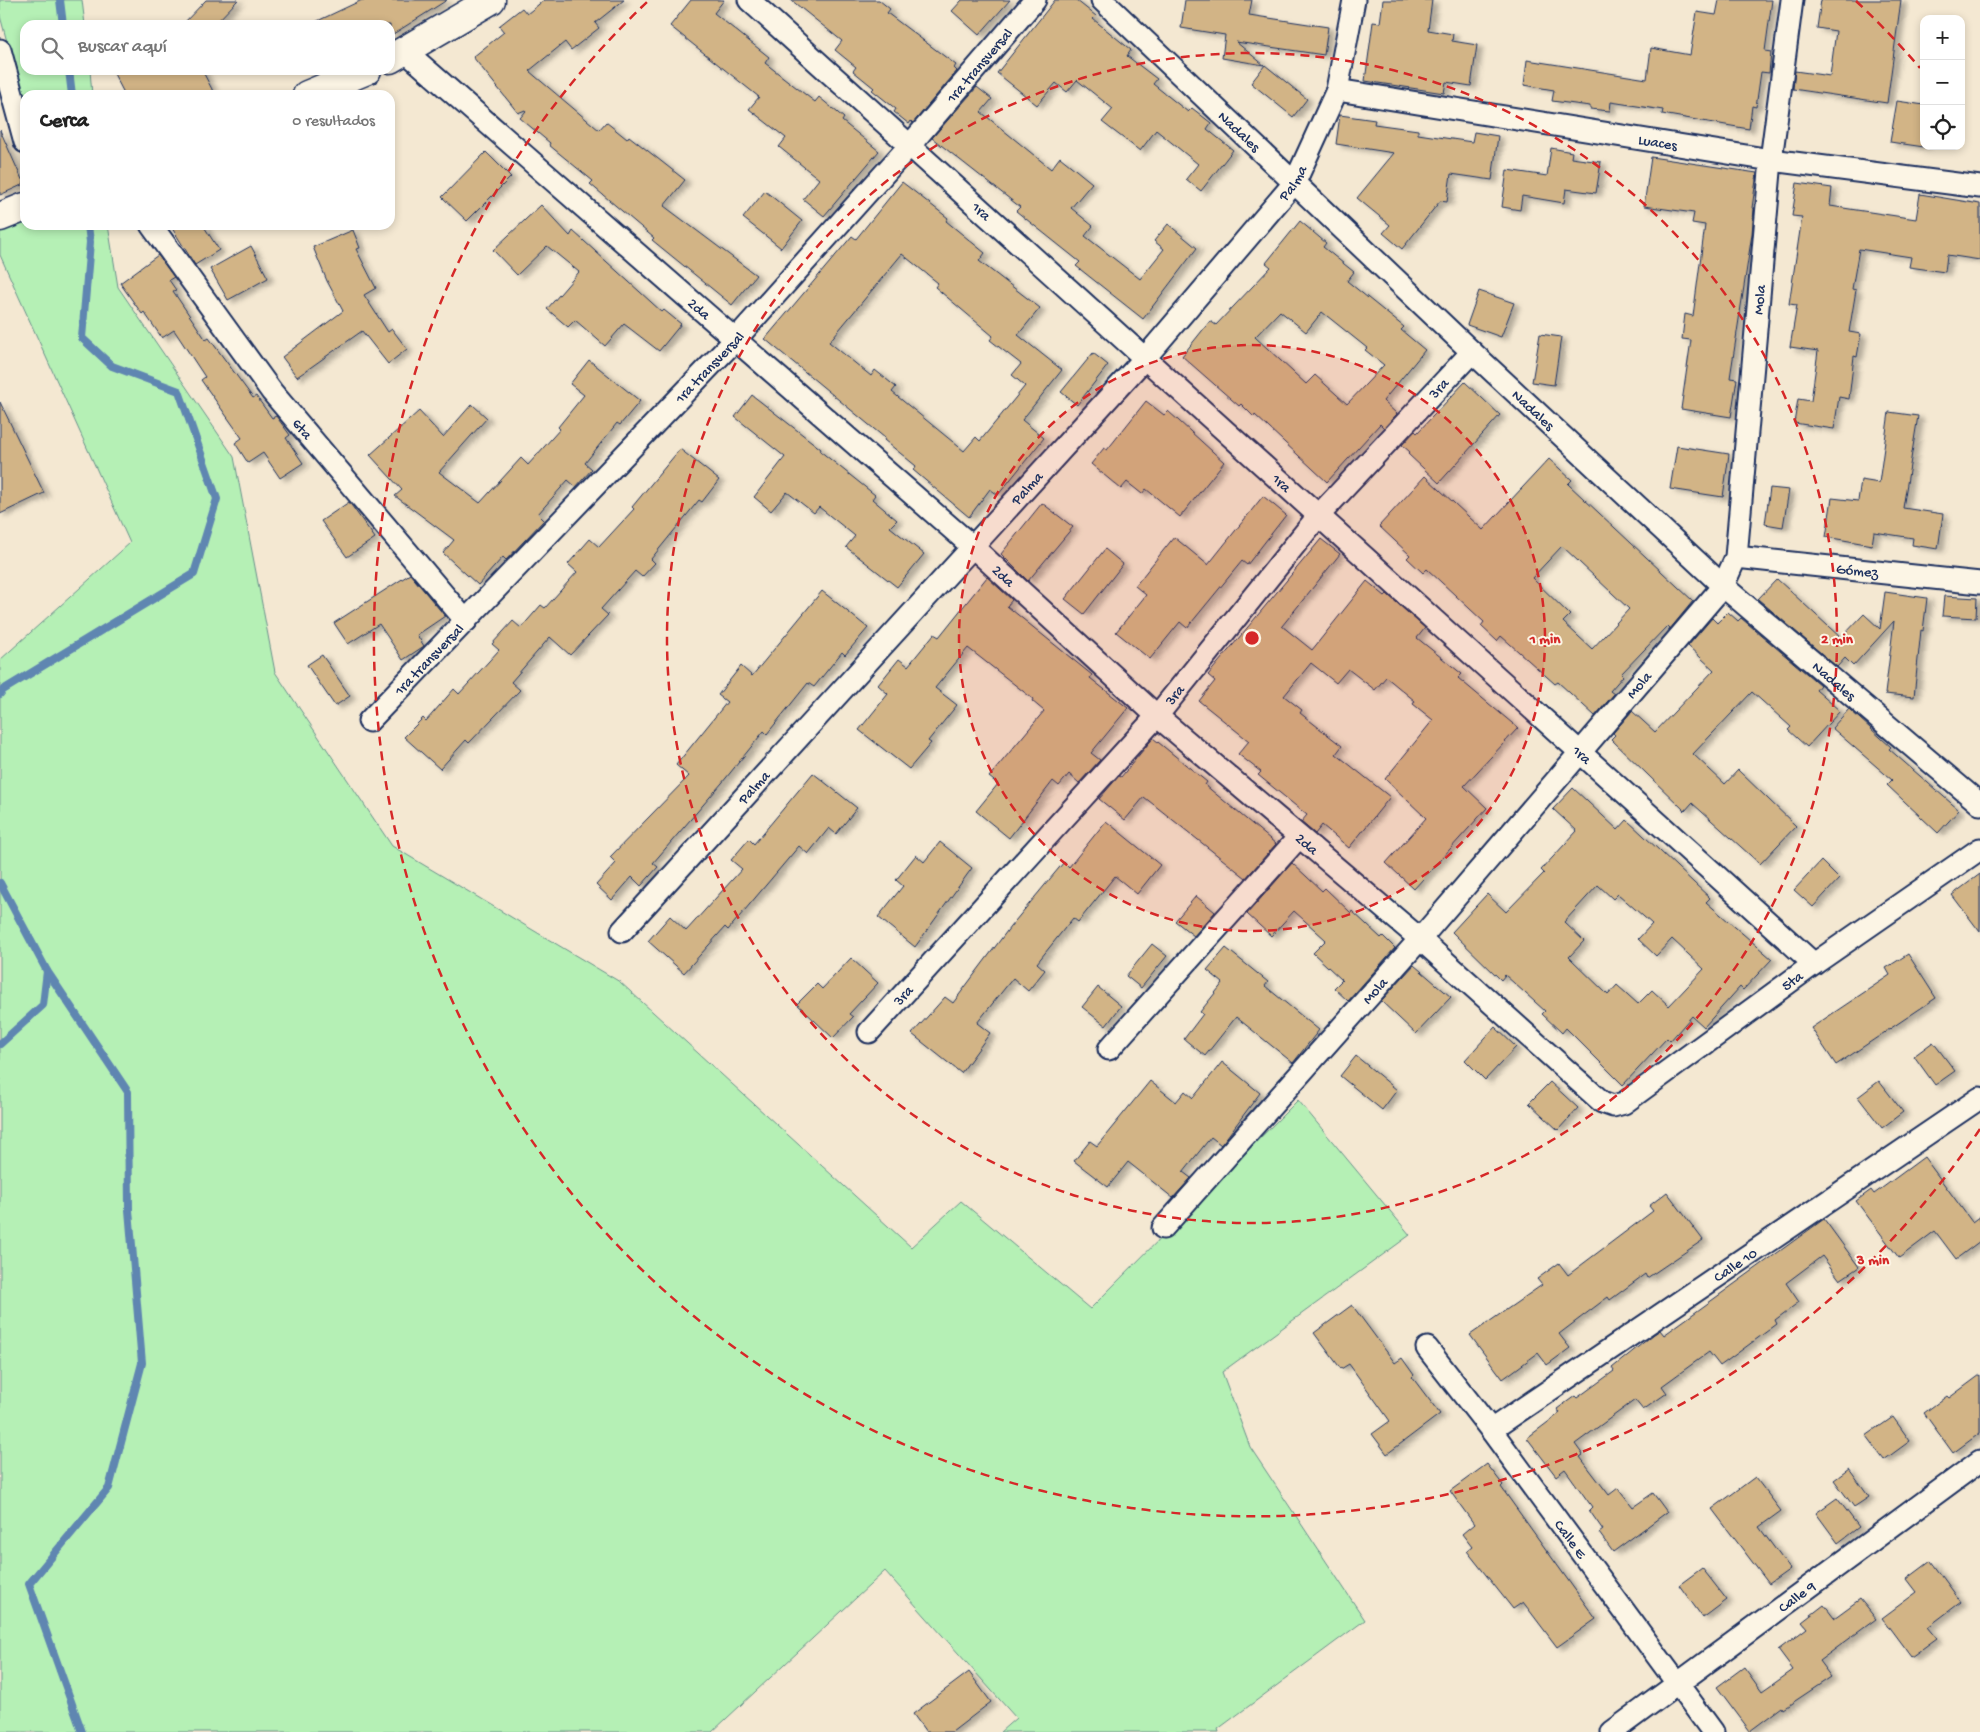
<!DOCTYPE html>
<html lang="es">
<meta charset="utf-8">
<style>
:root{--surface:#fff;--page:#f6f6f6;--text:#222;--muted:#767676;--line:#e0e0e0}
body{margin:0;font-family:"Gochi Hand",sans-serif;background:var(--page);color:var(--text)}
.controls{position:absolute;right:15px;top:15px;display:grid;overflow:hidden;border-radius:10px;box-shadow:0 2px 8px #0003}
.controls button{width:45px;height:45px;display:grid;place-items:center;padding:0;border:0;border-bottom:1px solid var(--line);background:var(--surface);color:var(--text);font:25px sans-serif}
.list{margin:0;padding:0;list-style:none}
h2{display:flex;justify-content:space-between;align-items:center;height:65px;margin:0;padding:0 20px;font-size:21px}
h2 small{font-size:16px;font-weight:400;color:var(--muted)}
.icon{flex:none;width:28px;height:28px;fill:none;stroke:currentColor;stroke-width:2;stroke-linecap:round;stroke-linejoin:round}
.map{position:relative;flex:none;width:1980px;height:1732px;overflow:hidden}
.search{position:absolute;background:var(--surface);box-shadow:0 2px 8px #0003;left:20px;top:20px;width:375px;height:55px;display:flex;align-items:center;gap:12px;box-sizing:border-box;padding:0 18px;border-radius:15px;color:var(--muted);font-size:19px}
.panel{position:absolute;background:var(--surface);box-shadow:0 2px 8px #0003;left:20px;top:90px;width:375px;height:140px;border-radius:15px}
.map>svg:first-child{display:block}
.green{fill:#b5f0b5;stroke:#68908a}
.lines{fill:none;stroke-linecap:round;stroke-linejoin:round}
.stream{stroke:#5f86b1;stroke-width:8}
.building{fill:#d2b486;stroke:#1b2f5e;fill-rule:evenodd;filter:url(#shadow)}
.street-casing{stroke:#1b2f5e;stroke-width:25}
.secondary-casing{stroke:#1b2f5e;stroke-width:31}
.street{stroke:#fcf5e5;stroke-width:21}
.secondary{stroke:#fcf5e5;stroke-width:28}
.ring{fill:none;stroke:#d62828;stroke-width:2.5;stroke-dasharray:9 6}
.labels{text-anchor:middle;stroke-width:4;stroke-linejoin:round;paint-order:stroke}
.street-label{font-size:15px;fill:#1b2f5e;stroke:#fcf5e5}
.centre{fill:#d62828;stroke:#fcf5e5;stroke-width:2.5}
.ring-label{font-size:15px;text-anchor:middle;font-weight:bold;fill:#d62828;stroke:#fcf5e5;stroke-width:4;stroke-linejoin:round;paint-order:stroke}
</style>
<div class="map">
<svg width="1980" height="1732" viewBox="0 0 1980 1732">
<defs>
<filter id="shadow"><feDropShadow dx="5.5" dy="3" stdDeviation="2.5" flood-color="#0004"/></filter>
</defs>
<rect width="100%" height="100%" fill="#f4e8d2"/>
<filter id="ink" filterUnits="userSpaceOnUse"><feTurbulence type="fractalNoise" baseFrequency=".02" numOctaves="2"/><feDisplacementMap in="SourceGraphic" scale="10" xChannelSelector="R" yChannelSelector="G"/><feConvolveMatrix kernelMatrix="1 2 1 2 8 2 1 2 1" color-interpolation-filters="sRGB"/></filter>
<g filter="url(#ink)">
<!-- green -->
<g class="green">
<polygon points="0,0 82,0 85,25 25,25 25,70 90,70 92,95 25,95 25,108 0,16"/>
<polygon points="25,203 25,225 108,225 118,287 234,457 275,672 392,846 620,982 911,1247 961,1201 1090,1309 1298,1100 1410,1235 1222,1372 1250,1447 1365,1620 1218,1729 1219,1732 1000,1732 1016,1718 885,1571 712,1732 0,1732 0,660 130,543 0,255 0,216"/>
</g>
<g class="lines">
<!-- stream -->
<g class="stream">
<polyline points="60,0 63,25"/>
<polyline points="69,70 72,95"/>
<polyline points="0,694 3,690 194,574 217,499 179,391 112,366 82,338 90,242 88,225"/>
<polyline points="0,883 47,971 43,1005 0,1044"/>
<polyline points="47,971 128,1092 129,1210 142,1363 109,1488 29,1584 82,1732"/>
</g>
</g>
<!-- building -->
<g class="building">
<polygon points="206,0 238,0 214,25 182,25"/>
<polygon points="362,0 447,0 390,36 390,25 309,25"/>
<polygon points="544,0 624,0 595,23 599,28 571,50 565,42 529,71 599,130 606,122 627,139 629,136 685,180 664,206 756,275 732,305 652,240 654,238 590,184 593,181 549,145 550,143 520,118 526,111 525,110 518,113 473,57 504,32 499,26 522,8 527,14"/>
<polygon points="691,0 724,0 714,13 769,57 765,63 815,102 819,97 844,118 842,121 879,151 824,216 803,199 819,179 779,147 786,138 749,109 759,97 670,26"/>
<polygon points="791,0 879,0 890,9 887,13 956,65 954,68 957,71 913,123 911,121 909,124 894,112 896,109 872,90 874,88 853,71 856,67 835,50 842,41"/>
<polygon points="962,0 1010,0 979,35 952,11"/>
<polygon points="1055,0 1076,0 1096,16 1093,19 1131,50 1127,56 1157,79 1153,84 1188,112 1192,108 1211,123 1207,129 1233,150 1201,191 1186,179 1198,164 1156,130 1140,151 1102,122 1113,109 1077,80 1067,92 1056,83 1037,105 997,73"/>
<polygon points="1185,0 1252,0 1249,15 1328,27 1324,55 1236,42 1264,65 1222,58 1225,35 1181,28"/>
<polygon points="1383,0 1432,0 1428,30 1453,34 1452,41 1477,45 1471,86 1446,82 1444,93 1365,81 1373,22 1380,23"/>
<polygon points="1719,0 1772,0 1765,51 1771,52 1769,73 1761,72 1756,107 1752,106 1749,129 1662,114 1663,110 1611,102 1610,111 1590,109 1590,106 1552,101 1554,90 1524,85 1527,60 1647,79 1651,48 1690,55 1697,12 1716,15"/>
<polygon points="1821,0 1901,0 1887,103 1793,89 1795,71 1830,76 1836,31 1817,28"/>
<polygon points="1265,65 1307,99 1293,117 1251,83"/>
<polygon points="112,70 202,70 215,95 125,95"/>
<polygon points="977,87 992,99 981,112 1051,169 1060,157 1092,183 1071,208 1093,226 1085,236 1140,279 1164,249 1154,241 1168,224 1197,248 1143,319 1076,266 1080,262 1016,211 1020,207 932,138"/>
<polygon points="1897,101 1924,105 1924,147 1890,142"/>
<polygon points="1340,115 1375,120 1374,124 1418,130 1418,134 1472,142 1474,132 1498,136 1492,180 1451,174 1447,202 1440,201 1402,249 1383,233 1390,225 1357,198 1394,153 1336,144"/>
<polygon points="0,130 24,184 0,195"/>
<polygon points="1551,148 1572,152 1571,158 1601,162 1596,193 1566,189 1564,203 1522,196 1520,210 1502,207 1507,170 1547,176"/>
<polygon points="486,152 511,177 467,221 442,197"/>
<polygon points="1651,157 1757,173 1752,208 1754,208 1752,234 1730,378 1737,379 1731,417 1681,409 1691,340 1682,339 1685,314 1693,316 1705,225 1692,223 1694,213 1644,206"/>
<path d="M902 182 948 218 946 221 985 253 979 261 1040 308 1018 335 1062 370 1022 420 1044 438 998 495 990 489 969 517 913 470 916 466 884 440 885 438 765 339 852 236 856 239ZM902 254 938 283 935 287 993 336 990 340 1021 364 1012 375 1025 386 980 441 976 437 964 451 892 392 896 387 875 370 871 376 829 342Z"/>
<polygon points="1797,183 1832,188 1830,206 1916,219 1920,194 1980,204 1980,260 1947,255 1945,272 1909,267 1911,257 1859,249 1852,289 1856,290 1849,332 1861,334 1857,357 1854,356 1849,399 1839,397 1834,429 1794,423 1798,399 1811,401 1818,351 1790,347 1797,305 1789,304 1802,217 1792,216"/>
<polygon points="765,191 802,221 781,248 743,218"/>
<polygon points="541,205 570,236 573,231 662,312 664,310 681,324 659,351 624,324 605,346 575,320 568,327 547,309 579,272 547,246 517,275 493,250"/>
<path d="M1300 221 1326 243 1323 247 1354 272 1347 281 1404 327 1401 330 1425 350 1383 401 1397 414 1384 428 1380 424 1327 482 1255 415 1254 417 1241 404 1239 406 1182 356 1210 321 1216 325 1271 267 1266 263ZM1280 311 1306 332 1322 312 1367 348 1365 350 1384 365 1347 404 1315 375 1306 384 1255 337Z"/>
<polygon points="170,225 203,225 219,250 195,265"/>
<polygon points="353,230 360,248 356,249 376,288 364,295 388,332 392,329 407,349 388,364 362,331 297,377 282,357 343,311 327,281 313,247"/>
<polygon points="251,246 268,278 228,300 210,269"/>
<polygon points="158,255 174,277 169,280 176,290 173,291 206,340 209,338 253,398 256,396 272,418 276,416 290,435 286,438 303,463 280,478 263,453 248,463 235,443 242,438 201,380 205,377 174,330 162,338 144,312 142,314 120,283"/>
<polygon points="1479,291 1514,303 1501,337 1467,325"/>
<polygon points="1540,334 1561,337 1554,385 1532,382"/>
<polygon points="1093,353 1108,365 1077,405 1061,392"/>
<polygon points="589,360 640,401 620,425 617,423 585,463 592,469 576,487 568,480 538,514 544,520 506,560 503,557 478,585 443,553 454,540 395,496 402,490 370,455 419,411 443,437 472,404 487,418 439,472 480,503 521,458 528,465 560,429 558,427 584,395 570,384"/>
<polygon points="1465,382 1500,415 1439,483 1408,454 1410,452 1402,445 1415,431 1417,433"/>
<polygon points="752,395 821,449 820,451 875,495 872,499 897,520 890,527 924,554 897,587 846,547 855,536 819,507 814,513 787,492 771,511 754,497 785,457 735,417"/>
<polygon points="1146,401 1164,415 1168,411 1224,462 1180,517 1146,489 1142,494 1127,482 1121,489 1091,464 1104,448 1107,450"/>
<polygon points="0,402 44,493 0,514"/>
<polygon points="1889,412 1918,416 1903,508 1943,514 1938,549 1912,545 1913,538 1874,532 1872,545 1826,537 1832,498 1858,501 1861,480 1879,483"/>
<polygon points="1677,446 1729,454 1723,497 1670,489"/>
<polygon points="680,449 719,480 702,502 699,500 651,559 655,563 642,577 635,571 601,609 608,615 570,655 550,637 511,682 520,690 469,743 466,740 440,769 404,737 423,718 426,721 454,689 459,694 499,650 492,644 513,621 521,628 541,605 545,608 577,572 568,564 590,539 599,547 634,509 632,507"/>
<path d="M1549 459 1572 480 1568 484 1693 601 1670 629 1667 626 1621 674 1623 676 1610 691 1614 694 1595 716 1558 682 1555 684 1501 636 1497 641 1481 626 1484 622 1427 569 1423 573 1407 558 1410 555 1379 526 1425 476 1483 530ZM1562 546 1629 609 1592 649 1563 622 1570 615 1532 578Z"/>
<polygon points="1770,488 1789,490 1783,527 1765,524"/>
<polygon points="1263,496 1286,515 1247,565 1242,561 1187,628 1180,622 1150,659 1116,632 1146,595 1135,586 1174,537 1208,565"/>
<polygon points="349,502 375,538 347,557 321,521"/>
<polygon points="1042,503 1073,527 1028,581 1001,554"/>
<polygon points="1321,539 1340,554 1282,626 1312,650 1367,581 1385,596 1387,594 1425,628 1417,638 1462,674 1458,678 1518,728 1464,786 1487,808 1414,889 1386,863 1426,818 1385,779 1433,720 1413,704 1415,701 1386,677 1375,690 1348,669 1336,683 1311,663 1284,696 1302,710 1300,713 1342,746 1336,754 1390,797 1349,848 1322,825 1315,834 1301,822 1307,815 1258,775 1261,772 1238,754 1249,741 1199,701 1215,681 1208,675"/>
<polygon points="1105,549 1123,564 1084,614 1065,599"/>
<polygon points="410,574 445,616 417,635 424,646 403,660 379,624 348,644 334,623"/>
<polygon points="987,577 1012,600 1007,606 1092,675 1090,678 1128,708 1091,753 1100,760 1079,783 1069,774 1059,786 1053,781 1009,838 976,811 998,784 989,777 1044,711 1032,701 1033,699 968,648 935,688 957,705 928,741 931,743 909,769 859,730 888,694 878,685 899,659 908,666 934,634 939,637"/>
<polygon points="1777,579 1841,638 1864,614 1880,629 1885,592 1927,598 1923,631 1921,630 1914,697 1885,694 1894,621 1853,666 1845,658 1837,667 1758,599"/>
<polygon points="822,591 868,628 845,655 842,652 814,687 808,683 767,734 764,731 722,783 653,863 658,867 641,886 632,877 612,900 596,885 616,863 610,857 689,776 676,765 727,702 718,695 741,666 752,676"/>
<polygon points="1944,596 1977,598 1976,618 1942,616"/>
<polygon points="1728,612 1738,621 1741,618 1820,685 1816,690 1840,711 1807,747 1788,730 1791,727 1752,692 1693,754 1725,784 1738,770 1796,826 1760,864 1692,803 1685,811 1611,739 1615,735 1613,733 1632,711 1655,732 1714,670 1688,646 1712,618 1717,623"/>
<polygon points="322,655 350,696 335,706 307,665"/>
<polygon points="1849,709 1891,747 1889,749 1959,810 1938,833 1887,785 1892,780 1832,728"/>
<polygon points="1153,738 1207,782 1205,785 1276,844 1246,878 1144,797 1125,820 1099,799 1119,776 1121,777"/>
<polygon points="813,773 857,808 836,834 829,828 808,854 799,846 728,930 725,927 684,973 648,941 670,916 686,931 742,869 731,860 749,839 754,844"/>
<path d="M1573 788 1618 830 1627 820 1710 898 1706 902 1772 959 1743 990 1740 987 1704 1027 1692 1016 1670 1041 1667 1038 1623 1085 1566 1028 1562 1033 1542 1014 1545 1011 1505 975 1501 980 1452 932 1487 894 1506 912 1544 873 1541 870 1577 831 1553 809ZM1598 885 1613 899 1618 894 1652 924 1638 939 1656 956 1672 939 1704 969 1669 1006 1652 990 1638 1004 1617 985 1608 995 1569 957 1584 941 1564 922Z"/>
<polygon points="1106,821 1160,865 1137,894 1115,876 1078,922 1073,918 1037,963 1045,970 1028,991 1013,978 977,1023 990,1033 961,1073 912,1034 945,997 953,1003 1010,927 1064,862 1069,867"/>
<polygon points="940,842 972,868 915,947 878,917 903,886 896,880 916,855 924,862"/>
<polygon points="1821,861 1839,879 1813,907 1794,890"/>
<polygon points="1292,863 1322,891 1325,888 1351,913 1352,911 1381,938 1383,936 1395,948 1348,1001 1334,988 1342,980 1313,953 1326,940 1294,911 1271,936 1247,914"/>
<polygon points="1980,874 1980,932 1952,895"/>
<polygon points="1196,896 1215,912 1194,936 1175,921"/>
<polygon points="1152,944 1167,956 1141,988 1126,976"/>
<polygon points="1226,948 1268,982 1265,986 1319,1030 1293,1063 1236,1017 1205,1056 1184,1039 1203,1014 1200,1012 1223,983 1207,970"/>
<polygon points="1908,954 1936,998 1836,1065 1811,1028 1890,975 1886,968"/>
<polygon points="851,958 878,983 849,1014 853,1017 833,1038 797,1004 817,984 822,989"/>
<polygon points="1414,965 1451,997 1416,1034 1381,1001"/>
<polygon points="1098,987 1121,1006 1106,1026 1082,1007"/>
<polygon points="1495,1027 1516,1047 1485,1080 1465,1060"/>
<polygon points="1933,1042 1955,1071 1935,1085 1914,1056"/>
<polygon points="1356,1056 1397,1090 1382,1110 1340,1076"/>
<polygon points="1222,1062 1260,1093 1221,1145 1211,1137 1183,1172 1191,1178 1173,1198 1128,1162 1108,1187 1074,1161 1090,1141 1097,1146 1150,1081 1176,1102 1185,1091 1193,1098"/>
<polygon points="1879,1081 1903,1112 1882,1128 1858,1097"/>
<polygon points="1550,1082 1578,1108 1558,1130 1529,1103"/>
<polygon points="1924,1157 1972,1222 1980,1216 1980,1241 1956,1259 1935,1231 1899,1258 1856,1201 1871,1190 1874,1194"/>
<polygon points="1667,1192 1703,1240 1647,1278 1645,1274 1610,1300 1608,1297 1559,1334 1570,1348 1547,1365 1538,1353 1503,1379 1470,1335 1542,1285 1537,1279 1559,1263 1568,1275 1653,1211 1649,1206"/>
<polygon points="1824,1219 1859,1267 1840,1280 1822,1256 1786,1283 1799,1302 1775,1320 1777,1324 1720,1366 1709,1352 1662,1386 1667,1393 1643,1410 1635,1400 1575,1444 1583,1455 1580,1457 1609,1495 1618,1488 1633,1507 1653,1493 1667,1512 1613,1552 1599,1533 1603,1530 1589,1510 1592,1507 1565,1469 1556,1476 1527,1438 1560,1413 1557,1409 1575,1396 1577,1398 1614,1371 1612,1368 1654,1334 1660,1330 1664,1335"/>
<polygon points="1352,1305 1395,1363 1402,1358 1414,1375 1412,1377 1440,1414 1387,1454 1372,1434 1390,1421 1349,1364 1341,1369 1314,1333"/>
<polygon points="1980,1375 1980,1433 1953,1453 1924,1413 1947,1396 1949,1398"/>
<polygon points="1893,1417 1910,1441 1884,1460 1866,1436"/>
<polygon points="1487,1464 1503,1485 1501,1487 1596,1619 1557,1647 1523,1602 1513,1609 1467,1551 1472,1547 1462,1534 1474,1524 1450,1491"/>
<polygon points="1849,1469 1869,1497 1854,1507 1834,1480"/>
<polygon points="1755,1477 1781,1511 1759,1527 1790,1569 1769,1584 1712,1509"/>
<polygon points="1837,1498 1859,1527 1838,1543 1816,1513"/>
<polygon points="1931,1561 1961,1602 1928,1627 1937,1638 1911,1657 1882,1618 1917,1592 1907,1579"/>
<polygon points="1702,1568 1727,1600 1703,1618 1679,1585"/>
<polygon points="1860,1599 1876,1619 1819,1661 1831,1677 1783,1709 1782,1707 1750,1731 1717,1687 1744,1667 1762,1692 1793,1670 1778,1650 1807,1628 1802,1622 1824,1605 1834,1618"/>
<polygon points="969,1672 991,1702 952,1732 926,1732 913,1714"/>
</g>
<g class="lines">
<!-- street casing -->
<g class="street-casing">
<g id="street">
<path id="s1" d="M749 0 1814 964"/>
<path id="s2" d="M1102 0 1472 352 1723 586 1980 804"/>
<polyline points="0,50 25,142"/>
<path id="s3" d="M405 51 974 548 1157 716 1420 939 1602 1102 1613 1106 1624 1103 1814 964 1980 849"/>
<path id="s4" d="M1337 90 1771 160 1980 187"/>
<path id="s5" d="M151 225 272 392 466 621"/>
<path id="s6" d="M1736 557 1980 583"/>
<path id="s7" d="M369 721 735 340 910 145 1035 0"/>
<path id="s8" d="M622 931 1145 358 1295 182 1337 90 1354 0"/>
<path id="s9" d="M869 1032 1157 716 1319 515 1472 352"/>
<polyline points="1109,1049 1299,837"/>
<path id="s10" d="M1163 1228 1420 939 1723 586 1736 557 1771 160 1792 0"/>
<path id="s11" d="M1427 1348 1491 1430 1713 1732"/>
<path id="s12" d="M1491 1430 1980 1098"/>
<path id="s13" d="M1612 1732 1980 1461"/>
</g>
</g>
<!-- secondary casing -->
<g class="secondary-casing">
<g id="secondary">
<polyline points="390,59 491,0"/>
<polyline points="307,95 367,70"/>
<polyline points="0,217 25,207"/>
</g>
</g>
<!-- street -->
<use href="#street" class="street"/>
<!-- secondary -->
<use href="#secondary" class="secondary"/>
</g>
</g>
<!-- distance rings -->
<circle cx="1252" cy="638" r="293" fill="#d62828" fill-opacity=".12"/>
<g class="ring">
<circle cx="1252" cy="638" r="293"/>
<circle cx="1252" cy="638" r="585"/>
<path d="M1980 1129A878 878 0 1 1 648 1M1856 1A878 878 0 0 1 1920 68"/>
</g>
<g class="labels">
<!-- street labels -->
<g class="street-label">
<text dy="5" stroke="none"><textPath href="#s7" startOffset="896">1ra transversal</textPath></text>
<text dy="5" stroke="none"><textPath href="#s2" startOffset="190">Nadales</textPath></text>
<text dy="5" stroke="none"><textPath href="#s4" startOffset="325">Luaces</textPath></text>
<text dy="5" stroke="none"><textPath href="#s8" startOffset="1005">Palma</textPath></text>
<text dy="5" stroke="none"><textPath href="#s1" startOffset="314">1ra</textPath></text>
<text dy="5" stroke="none"><textPath href="#s10" startOffset="1142">Mola</textPath></text>
<text dy="5" stroke="none"><textPath href="#s3" startOffset="391">2da</textPath></text>
<text dy="5" stroke="none"><textPath href="#s7" startOffset="491">1ra transversal</textPath></text>
<text dy="5" stroke="none"><textPath href="#s9" startOffset="860">3ra</textPath></text>
<text dy="5" stroke="none"><textPath href="#s2" startOffset="595">Nadales</textPath></text>
<text dy="5" stroke="none"><textPath href="#s5" startOffset="254">6ta</textPath></text>
<text dy="5" stroke="none"><textPath href="#s1" startOffset="719">1ra</textPath></text>
<text dy="5" stroke="none"><textPath href="#s8" startOffset="600">Palma</textPath></text>
<text dy="5" stroke="none"><textPath href="#s6" startOffset="122">Gómez</textPath></text>
<text dy="5" stroke="none"><textPath href="#s3" startOffset="796">2da</textPath></text>
<text dy="5" stroke="none"><textPath href="#s7" startOffset="86">1ra transversal</textPath></text>
<text dy="5" stroke="none"><textPath href="#s2" startOffset="1000">Nadales</textPath></text>
<text dy="5" stroke="none"><textPath href="#s10" startOffset="722">Mola</textPath></text>
<text dy="5" stroke="none"><textPath href="#s9" startOffset="455">3ra</textPath></text>
<text dy="5" stroke="none"><textPath href="#s1" startOffset="1124">1ra</textPath></text>
<text dy="5" stroke="none"><textPath href="#s8" startOffset="195">Palma</textPath></text>
<text dy="5" stroke="none"><textPath href="#s3" startOffset="1201">2da</textPath></text>
<text dy="5" stroke="none"><textPath href="#s3" startOffset="1824">5ta</textPath></text>
<text dy="5" stroke="none"><textPath href="#s10" startOffset="318">Mola</textPath></text>
<text dy="5" stroke="none"><textPath href="#s9" startOffset="50">3ra</textPath></text>
<text dy="5" stroke="none"><textPath href="#s12" startOffset="295">Calle 10</textPath></text>
<text dy="5" stroke="none"><textPath href="#s11" startOffset="239">Calle E</textPath></text>
<text dy="5" stroke="none"><textPath href="#s13" startOffset="229">Calle 9</textPath></text>
</g>
</g>
<circle cx="1252" cy="638" r="8" class="centre"/>
<g class="ring-label">
<text x="1545" y="643">1 min</text>
<text x="1837" y="643">2 min</text>
<text x="1873" y="1264">3 min</text>
</g>
</svg>
<div class="controls">
<button>+</button>
<button>−</button>
<button><svg class="icon" aria-label="locate" viewBox="0 0 24 24"><circle cx="12" cy="12" r="6"/><path d="M12 2v4M12 18v4M2 12h4M18 12h4"/></svg></button>
</div>
<div class="search"><svg class="icon" aria-label="search" viewBox="0 0 24 24"><circle cx="10" cy="10" r="6"/><path d="M15 15l6 6"/></svg>Buscar aquí</div>
<section class="panel">
<h2>Cerca<small>0 resultados</small></h2>
<ul class="list">
</ul>
</section>
</div>
